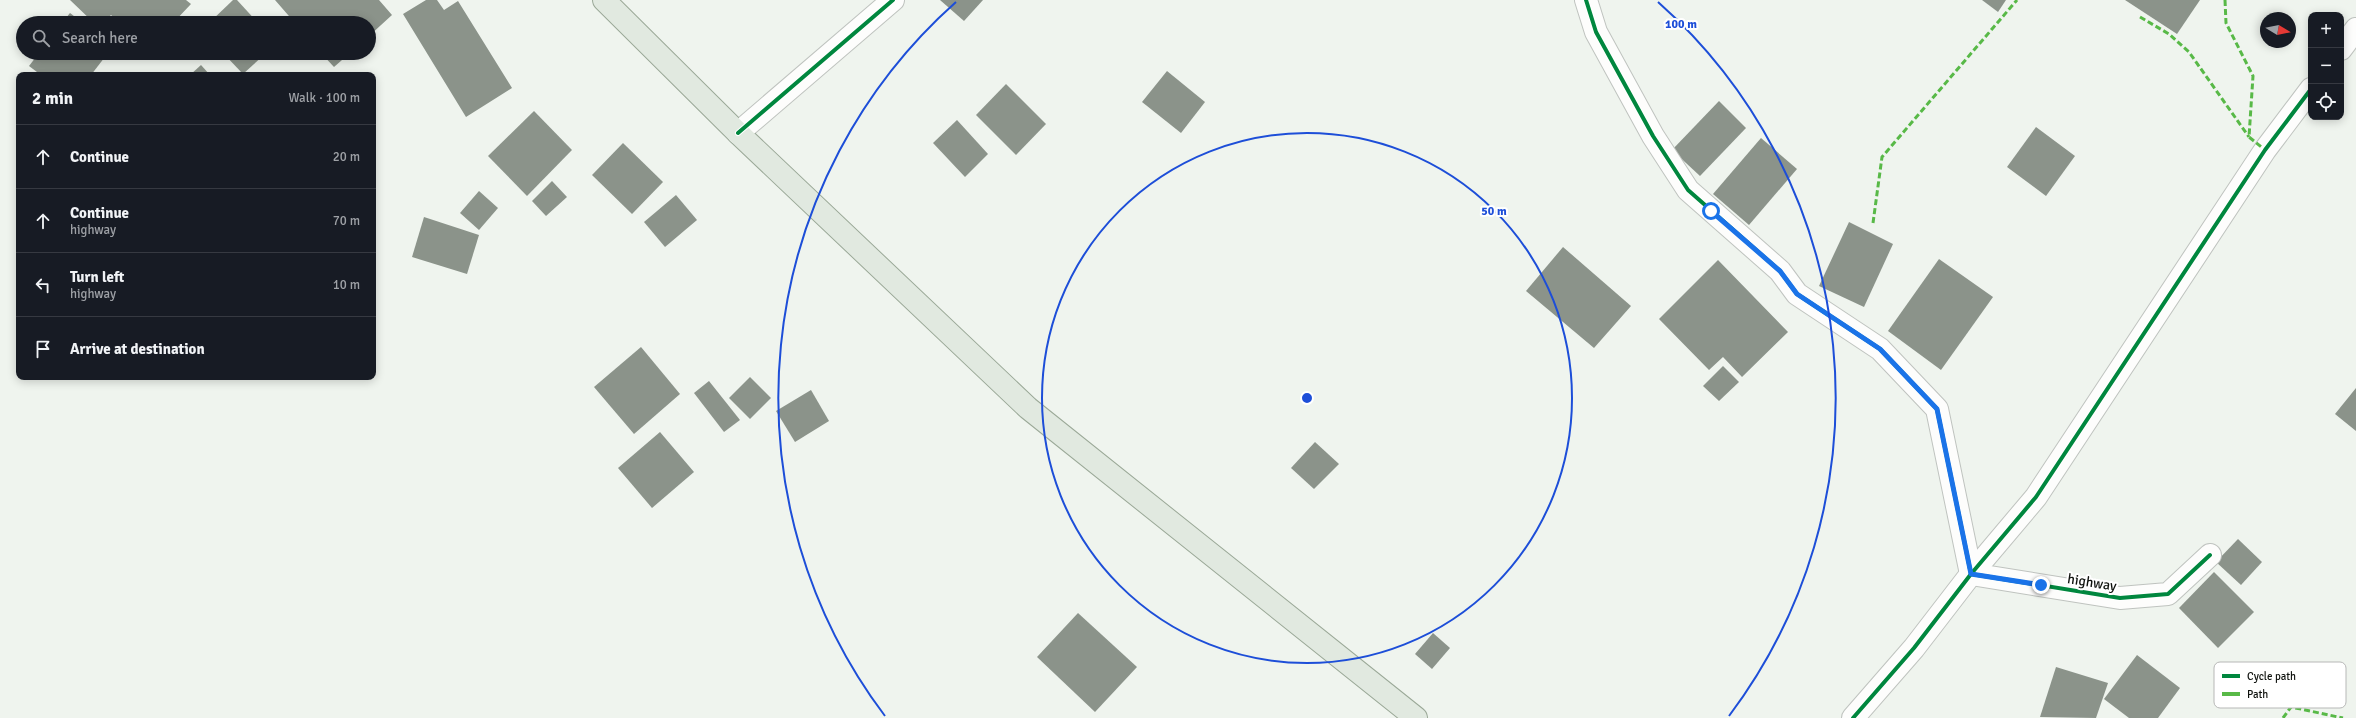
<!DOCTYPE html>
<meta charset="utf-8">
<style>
:root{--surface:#171b24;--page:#20242c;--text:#f1f3f6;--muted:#9ea1a6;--line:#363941}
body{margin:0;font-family:Signika,sans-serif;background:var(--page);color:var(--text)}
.controls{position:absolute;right:12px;top:12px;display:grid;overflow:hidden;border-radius:8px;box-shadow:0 2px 10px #0003}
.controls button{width:36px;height:36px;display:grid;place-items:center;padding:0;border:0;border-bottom:1px solid var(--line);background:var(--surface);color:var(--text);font:20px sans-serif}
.compass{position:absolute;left:2260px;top:12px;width:36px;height:36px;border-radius:50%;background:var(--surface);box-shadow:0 2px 10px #0003;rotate:100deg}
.stop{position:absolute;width:12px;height:12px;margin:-9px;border:3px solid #1a73e8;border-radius:50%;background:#fff}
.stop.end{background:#1a73e8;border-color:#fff;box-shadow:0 1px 4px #0008}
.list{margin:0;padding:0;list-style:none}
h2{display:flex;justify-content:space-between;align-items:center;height:52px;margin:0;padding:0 16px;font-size:17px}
h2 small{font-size:13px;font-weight:400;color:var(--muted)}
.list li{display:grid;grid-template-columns:26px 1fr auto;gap:12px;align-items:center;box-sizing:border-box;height:64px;padding:0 16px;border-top:1px solid var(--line)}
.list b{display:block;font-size:15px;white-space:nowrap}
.list p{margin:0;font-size:13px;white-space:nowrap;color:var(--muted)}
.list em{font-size:13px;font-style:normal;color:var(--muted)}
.icon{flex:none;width:22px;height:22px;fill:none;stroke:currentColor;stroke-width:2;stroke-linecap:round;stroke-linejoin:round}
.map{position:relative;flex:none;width:2356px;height:718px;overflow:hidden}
.search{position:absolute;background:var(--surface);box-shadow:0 2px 10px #0003;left:16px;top:16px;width:360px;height:44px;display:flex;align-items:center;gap:10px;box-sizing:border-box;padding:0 14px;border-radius:22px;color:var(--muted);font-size:15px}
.panel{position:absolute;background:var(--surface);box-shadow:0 2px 10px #0003;left:16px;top:72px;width:360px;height:308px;border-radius:8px}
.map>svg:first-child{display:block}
.building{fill:#8b938a}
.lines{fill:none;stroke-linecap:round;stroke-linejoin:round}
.minor-casing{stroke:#bfc3bf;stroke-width:24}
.primary-casing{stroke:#9aa897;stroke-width:24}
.minor{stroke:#fdfdfc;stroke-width:22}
.primary{stroke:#e1e9e0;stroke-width:22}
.quiet{stroke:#58b947;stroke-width:3;stroke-dasharray:6 3;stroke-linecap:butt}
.cycleway-casing{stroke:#fff;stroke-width:6}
.cycleway{stroke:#00873e;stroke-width:4}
.route{stroke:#1a73e8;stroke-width:5}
.ring{fill:none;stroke:#1d4ed8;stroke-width:2}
.labels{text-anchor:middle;stroke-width:4;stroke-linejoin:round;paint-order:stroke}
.street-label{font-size:14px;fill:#0f120e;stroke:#fff}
.key{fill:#fff;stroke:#b7b8b7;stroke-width:1}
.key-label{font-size:11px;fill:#0f120e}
.centre{fill:#1d4ed8;stroke:#fff;stroke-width:2}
.ring-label{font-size:12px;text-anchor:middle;font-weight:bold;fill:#1d4ed8;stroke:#fff;stroke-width:4;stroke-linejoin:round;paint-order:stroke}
</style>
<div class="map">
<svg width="2356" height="718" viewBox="0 0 2356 718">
<rect width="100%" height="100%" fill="#eff4ee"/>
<!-- building -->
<g class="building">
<polygon points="70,0 186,0 191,4 173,23 120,23 111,15 103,23 94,23"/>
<polygon points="233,0 237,0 258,23 209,23"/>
<polygon points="275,0 379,0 392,15 369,36 369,23 295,23"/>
<polygon points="426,0 437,0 444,10 458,1 512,88 466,117 403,14"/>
<polygon points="940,0 983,0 964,21"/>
<polygon points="1982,0 2006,0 1998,12"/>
<polygon points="2125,0 2200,0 2177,34"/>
<polygon points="70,13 83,23 62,23"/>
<polygon points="39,53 108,53 91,75 41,75 29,66"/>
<polygon points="223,53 266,53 243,74"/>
<polygon points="321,53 350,53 334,67"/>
<polygon points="201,65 210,75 190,75"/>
<polygon points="1167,71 1205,102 1181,133 1142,102"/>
<polygon points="1006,84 1046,124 1016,155 976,115"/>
<polygon points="1719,101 1746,128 1700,176 1672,150"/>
<polygon points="534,111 572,150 527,196 488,156"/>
<polygon points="957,120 988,154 965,177 933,143"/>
<polygon points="2036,127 2075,156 2046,196 2007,167"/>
<polygon points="1761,138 1797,169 1749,225 1713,194"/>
<polygon points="623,143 663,182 632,214 592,175"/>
<polygon points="552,181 567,197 546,216 532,201"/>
<polygon points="479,191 498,208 479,230 460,213"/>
<polygon points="676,195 697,220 665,247 644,222"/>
<polygon points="424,217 479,235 467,274 412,257"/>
<polygon points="1849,222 1893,244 1864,307 1819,286"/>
<polygon points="1563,247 1631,306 1594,348 1526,291"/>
<polygon points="1939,259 1993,297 1941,370 1888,331"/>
<polygon points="1718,260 1788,332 1742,377 1723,357 1709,370 1659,319"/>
<polygon points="641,347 680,394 634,434 594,387"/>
<polygon points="1723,366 1739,382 1719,401 1703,386"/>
<polygon points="750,377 771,398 750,419 729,398"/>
<polygon points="709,381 740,420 724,432 694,393"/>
<polygon points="2356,388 2356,431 2335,414"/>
<polygon points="811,390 829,421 795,442 776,411"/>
<polygon points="660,432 694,472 652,508 618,468"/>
<polygon points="1315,442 1339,464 1314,489 1291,468"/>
<polygon points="2238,539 2262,562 2241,585 2216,562"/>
<polygon points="2214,572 2254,612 2218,648 2179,608"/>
<polygon points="1078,613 1137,667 1095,712 1037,657"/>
<polygon points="1433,633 1450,648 1432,669 1415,654"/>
<polygon points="2137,655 2180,688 2158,718 2129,718 2104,699"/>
<polygon points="2056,667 2108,683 2096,718 2040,717"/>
</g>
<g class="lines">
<!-- minor casing -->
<g class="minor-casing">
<g id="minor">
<polyline points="1586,0 1596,32 1653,136 1688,190 1780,271 1797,294 1880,349 1937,409 1971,574 2120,598 2168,594 2210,555"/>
<polyline points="2341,49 2356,29"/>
<polyline points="738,133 893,0"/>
<polyline points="1853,718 1914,648 1971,574 2036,497 2265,150 2311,89"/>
</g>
</g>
<!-- primary casing -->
<g class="primary-casing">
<polyline id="primary" points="604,0 738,133 1028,408 1416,718"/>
</g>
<!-- minor -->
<use href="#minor" class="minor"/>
<!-- primary -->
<use href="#primary" class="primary"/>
<!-- quiet -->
<g class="quiet">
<polyline points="2225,0 2226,23 2253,76 2249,137 2265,150"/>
<polyline points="2140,17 2169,34 2189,52 2249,137"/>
<polyline points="1873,223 1882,157 2017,0"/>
<polyline points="2283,718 2291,707 2343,718"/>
</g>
<!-- cycleway casing -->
<g class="cycleway-casing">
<g id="cycleway">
<polyline points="1586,0 1596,32 1653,136 1688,190 1780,271 1797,294 1880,349 1937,409 1971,574 2120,598 2168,594 2210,555"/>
<polyline points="738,133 893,0"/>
<polyline points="1853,718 1914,648 1971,574 2036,497 2265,150 2311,89"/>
</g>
</g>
<!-- cycleway -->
<use href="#cycleway" class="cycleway"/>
</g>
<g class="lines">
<!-- route -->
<polyline class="route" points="1711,211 1780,271 1797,294 1880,349 1937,409 1971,574 2041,585"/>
</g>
<!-- distance rings -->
<g class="ring">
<circle cx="1307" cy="398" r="265"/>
<path d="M885 716A529 529 0 0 1 956 2M1658 2A529 529 0 0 1 1729 716"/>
</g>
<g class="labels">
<!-- street labels -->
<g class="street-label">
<text transform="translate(2092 582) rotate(9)" y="5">highway</text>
</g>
</g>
<!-- legend -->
<rect x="2214" y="662" width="132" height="46" rx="6" class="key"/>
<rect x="2222" y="674" width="18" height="4" fill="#00873e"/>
<rect x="2222" y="692" width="18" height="4" fill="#58b947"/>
<g class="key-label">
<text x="2247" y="680">Cycle path</text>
<text x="2247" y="698">Path</text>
</g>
<circle cx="1307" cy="398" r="6" class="centre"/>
<g class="ring-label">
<text x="1681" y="28">100 m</text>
<text x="1494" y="215">50 m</text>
</g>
</svg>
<div class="controls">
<button>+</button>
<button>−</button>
<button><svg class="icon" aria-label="locate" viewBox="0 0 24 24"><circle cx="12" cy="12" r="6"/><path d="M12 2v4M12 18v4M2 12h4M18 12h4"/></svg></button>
</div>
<svg class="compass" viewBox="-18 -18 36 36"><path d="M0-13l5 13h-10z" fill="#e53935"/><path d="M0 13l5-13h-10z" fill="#9ea1a6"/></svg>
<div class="stop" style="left:1711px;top:211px"></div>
<div class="stop end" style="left:2041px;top:585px"></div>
<div class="search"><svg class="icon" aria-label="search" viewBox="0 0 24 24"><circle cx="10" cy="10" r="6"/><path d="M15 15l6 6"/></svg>Search here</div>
<section class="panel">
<h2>2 min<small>Walk · 100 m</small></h2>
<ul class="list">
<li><svg class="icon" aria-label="ahead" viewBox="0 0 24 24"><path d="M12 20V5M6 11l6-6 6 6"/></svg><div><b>Continue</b></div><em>20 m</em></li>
<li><svg class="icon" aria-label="ahead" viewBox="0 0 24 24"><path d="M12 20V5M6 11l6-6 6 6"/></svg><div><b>Continue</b><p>highway</p></div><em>70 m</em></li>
<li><svg class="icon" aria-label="left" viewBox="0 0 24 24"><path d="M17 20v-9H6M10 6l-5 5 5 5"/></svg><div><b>Turn left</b><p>highway</p></div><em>10 m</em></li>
<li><svg class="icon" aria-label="arrive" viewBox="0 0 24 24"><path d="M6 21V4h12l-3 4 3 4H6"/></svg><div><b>Arrive at destination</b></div></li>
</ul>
</section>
</div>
